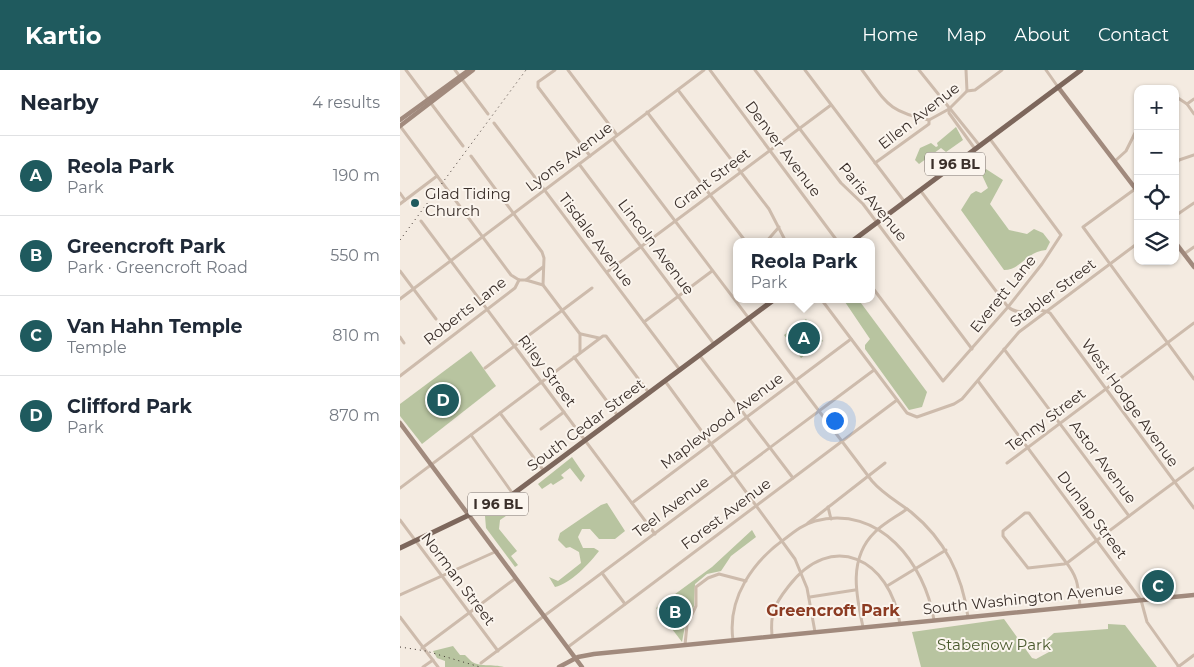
<!DOCTYPE html>
<meta charset="utf-8">
<style>
:root{--surface:#fff;--page:#f6f6f7;--text:#1f2937;--muted:#747a83;--line:#e0e1e3;--accent:#1f5a5e}
body{margin:0;font-family:Montserrat,sans-serif;background:var(--page);color:var(--text)}
.controls{position:absolute;right:15px;top:15px;display:grid;overflow:hidden;border-radius:10px;box-shadow:0 1px 4px #0004}
.controls button{width:45px;height:45px;display:grid;place-items:center;padding:0;border:0;border-bottom:1px solid var(--line);background:var(--surface);color:var(--text);font:25px sans-serif}
.you{position:absolute;left:434px;top:350px;width:18px;height:18px;margin:-12px;border:4px solid #fff;border-radius:50%;background:#1a73e8;box-shadow:0 0 0 8px #1a73e833}
.badge{display:grid;place-items:center;width:32px;height:32px;border-radius:50%;background:var(--accent);color:#fff;font-size:16px;font-weight:700}
.pin{position:absolute;translate:-50% -50%;border:2px solid #fff;box-shadow:0 1px 5px #0006}
.popup{position:absolute;left:333px;top:168px;width:142px;height:65px;box-sizing:border-box;display:grid;place-content:center;border-radius:10px;background:var(--surface);filter:drop-shadow(0 1px 4px #0005);font-size:16px;white-space:nowrap;color:var(--muted)}
.popup b{font-size:19px;color:var(--text)}
.popup::after{content:'';position:absolute;left:50%;top:100%;margin-left:-10px;border:10px solid transparent;border-top-color:var(--surface)}
.list{margin:0;padding:0;list-style:none}
h2{display:flex;justify-content:space-between;align-items:center;height:65px;margin:0;padding:0 20px;font-size:21px}
h2 small{font-size:16px;font-weight:400;color:var(--muted)}
.list li{display:grid;grid-template-columns:32px 1fr auto;gap:15px;align-items:center;box-sizing:border-box;height:80px;padding:0 20px;border-top:1px solid var(--line)}
.list b{display:block;font-size:19px;white-space:nowrap}
.list p{margin:0;font-size:16px;white-space:nowrap;color:var(--muted)}
.list em{font-size:16px;font-style:normal;color:var(--muted)}
.icon{flex:none;width:28px;height:28px;fill:none;stroke:currentColor;stroke-width:2;stroke-linecap:round;stroke-linejoin:round}
.map{position:relative;flex:none;width:794px;height:597px;overflow:hidden}
header{display:flex;align-items:center;gap:30px;box-sizing:border-box;height:70px;padding:0 25px;background:var(--accent);color:#fff}
header strong{font-size:24px}
nav{display:flex;gap:28px;margin-inline-start:auto;font-size:18px}
main{display:flex}
aside{flex:1;background:var(--surface)}
.map>svg:first-child{display:block}
.green{fill:#b8c4a0}
.lines{fill:none;stroke-linecap:round;stroke-linejoin:round}
.street{stroke:#cdbbac;stroke-width:3}
.secondary{stroke:#a18a7d;stroke-width:4.5}
.primary{stroke:#7d675c;stroke-width:5}
.rail{stroke:#3b302b;stroke-width:1;stroke-dasharray:1 4;stroke-linecap:butt}
.poi-dot{fill:#1f5a5e;stroke:#fbf5ee;stroke-width:2}
.labels{text-anchor:middle;stroke-width:4;stroke-linejoin:round;paint-order:stroke}
.shield{fill:#fbf5ee;stroke:#756b66;stroke-width:1}
.shield-label{font-size:14px;font-weight:bold;fill:#3b302b}
.street-label{font-size:15px;fill:#3b302b;stroke:#fbf5ee}
.poi-label{font-size:15px;fill:#3b302b;stroke:#fbf5ee;text-anchor:start}
.park-label{font-size:15px;fill:#4a5a2e;stroke:#fbf5ee}
.neighbourhood-label{font-size:16px;font-weight:bold;fill:#8c3b22;stroke:#fbf5ee}
</style>
<header>
<strong>Kartio</strong>
<nav><a>Home</a><a>Map</a><a>About</a><a>Contact</a></nav>
</header>
<main>
<aside>
<h2>Nearby<small>4 results</small></h2>
<ul class="list">
<li><span class="badge">A</span><div><b>Reola Park</b><p>Park</p></div><em>190 m</em></li>
<li><span class="badge">B</span><div><b>Greencroft Park</b><p>Park · Greencroft Road</p></div><em>550 m</em></li>
<li><span class="badge">C</span><div><b>Van Hahn Temple</b><p>Temple</p></div><em>810 m</em></li>
<li><span class="badge">D</span><div><b>Clifford Park</b><p>Park</p></div><em>870 m</em></li>
</ul>
</aside>
<div class="map">
<svg width="794" height="597" viewBox="0 0 794 597">
<rect width="100%" height="100%" fill="#f4ebe1"/>
<!-- green -->
<g class="green">
<polygon points="556,57 563,70 546,82 541,78 519,94 515,90 520,78 531,73 536,77 538,76 537,73"/>
<path d="M586 99 603 110 590 134 609 160 627 164 634 159 643 163 650 172 646 180C627 181 621 200 604 200L561 140 571 124 576 121 581 123 588 118 582 105Z"/>
<polygon points="443,229 458,229 527,322 522,337 509,340 465,279 465,275 470,269"/>
<polygon points="406,249 423,271 401,288 384,265"/>
<polygon points="71,281 96,316 22,374 0,346 0,334"/>
<polygon points="172,387 185,406 181,412 170,398 161,405 164,408 153,415 151,413 142,419 138,414"/>
<polygon points="120,427 125,433 100,450 99,459 117,481 111,486 118,495 115,497 86,458 85,446 110,434"/>
<path d="M207 433 225 461 215 469H199L190 459H182L178 467 183 478H194L199 481C190 493 170 514 155 517L149 507 158 511 181 493 179 482 170 477 166 478 158 470 160 463 201 435Z"/>
<polygon points="352,460 356,467 331,486 321,501 307,504 295,514 294,536 285,556 282,572 256,538 312,497"/>
<polygon points="604,549 632,588 636,589 649,582 645,571 654,563 708,559 708,554 725,555 757,597 521,597 512,562"/>
<path d="M53 576 60 585H65C67 587 69 589 71 591 77 597 94 594 104 597H45V591L37 588 33 581Z"/>
</g>
<g class="lines">
<!-- street -->
<g class="street">
<polyline points="6,0 63,76"/>
<polyline points="55,0 88,44"/>
<polyline points="155,0 138,12 138,17 190,86"/>
<polyline points="168,0 217,65"/>
<polyline points="310,0 438,172"/>
<polyline points="355,0 441,113 463,134 572,279"/>
<polyline points="405,0 504,131"/>
<path d="M462 0C487 33 487 41 529 50"/>
<polyline points="519,0 580,76"/>
<polyline points="566,0 567,21"/>
<polyline points="646,0 658,17"/>
<polyline points="278,20 369,139 386,172"/>
<polyline points="775,26 787,34 794,44"/>
<polyline points="787,34 794,29"/>
<polyline points="549,40 549,43 575,79"/>
<polyline points="247,42 346,172"/>
<polyline points="94,53 280,300"/>
<polyline points="0,56 111,205 119,210"/>
<path d="M213 69 472 411C483 424 498 432 511 442 545 470 562 504 568 547"/>
<polyline points="71,86 142,182 144,188 143,215"/>
<polyline points="715,91 726,81 738,57"/>
<polyline points="475,93 529,54 529,50 549,39 567,21 575,20 602,0"/>
<polyline points="179,94 314,274"/>
<polyline points="775,96 779,90 794,85"/>
<polyline points="735,119 683,157 794,309"/>
<path d="M520 120 608 237C621 248 637 235 650 243L794 438"/>
<polyline points="0,123 5,130"/>
<polyline points="0,134 37,106"/>
<polyline points="775,146 794,133"/>
<polyline points="21,151 255,464"/>
<polyline points="366,172 379,157"/>
<polyline points="784,184 794,177"/>
<polyline points="0,201 36,249"/>
<polyline points="207,202 431,35"/>
<polyline points="119,210 126,210 143,197"/>
<polyline points="126,210 143,215 180,264 180,282"/>
<polyline points="472,217 543,311 608,237 642,194 661,165 590,69"/>
<polyline points="0,229 304,0"/>
<polyline points="421,229 507,343 517,347 554,334 562,329 619,262 738,173"/>
<polyline points="244,252 312,201"/>
<polyline points="181,264 199,268"/>
<polyline points="0,267 4,273"/>
<polyline points="604,279 729,446"/>
<polyline points="300,286 393,408"/>
<polyline points="174,287 218,346"/>
<polyline points="85,298 192,218"/>
<polyline points="0,306 115,218 119,210"/>
<polyline points="265,311 395,489 407,518 415,562"/>
<polyline points="578,311 741,530 747,552 779,597"/>
<polyline points="100,343 144,401"/>
<polyline points="141,359 164,342"/>
<polyline points="71,365 113,424"/>
<polyline points="607,393 794,253"/>
<polyline points="0,418 203,266 206,266 249,323"/>
<polyline points="232,433 451,269"/>
<polyline points="428,437 431,449"/>
<polyline points="0,450 98,581"/>
<polyline points="408,453 485,393"/>
<polyline points="202,503 225,534"/>
<polyline points="487,516 546,480"/>
<polyline points="0,525 97,481"/>
<polyline points="410,527 455,520"/>
<path d="M680 536C678 515 678 507 665 491L629 443H625L603 461V466L628 498 664 494 667 493C709 461 751 429 794 398"/>
<polyline points="0,547 38,597"/>
<path d="M463 557C456 525 448 488 475 462 484 453 496 447 507 439"/>
<path d="M372 566C370 544 374 535 388 517 432 459 490 489 500 554"/>
<path d="M333 570C327 528 353 491 386 468 395 461 404 454 415 451 480 434 525 494 534 550"/>
<polyline points="285,575 287,555 296,536 296,517 308,508 319,504 346,511"/>
<polyline points="168,577 497,330"/>
<polyline points="22,578 116,508"/>
<polyline points="81,593 474,300"/>
<polyline points="23,597 33,590"/>
<polyline points="778,597 794,585"/>
</g>
<!-- secondary -->
<g class="secondary">
<polyline points="658,17 738,122"/>
<polyline points="0,50 69,0"/>
<polyline points="0,56 73,0"/>
<polyline points="775,172 794,197"/>
<polyline points="0,353 182,597"/>
<polyline points="159,597 178,587 194,584 794,525"/>
</g>
<!-- primary -->
<g class="primary">
<polyline points="451,172 681,0"/>
<polyline points="0,478 113,424 375,229"/>
</g>
<!-- rail -->
<g class="rail">
<polyline points="0,170 126,0"/>
<polyline points="0,577 26,581 80,597"/>
</g>
</g>
<!-- markers -->
<circle class="poi-dot" cx="15" cy="133" r="5"/>
<g class="labels">
<!-- shield labels -->
<g class="shield">
<rect x="525" y="82.5" width="60" height="23" rx="4"/>
<rect x="68" y="422.5" width="60" height="23" rx="4"/>
</g>
<g class="shield-label">
<text x="555" y="99">I 96 BL</text>
<text x="98" y="439">I 96 BL</text>
</g>
<!-- street labels -->
<g class="street-label">
<text transform="translate(519 46) rotate(-38)" y="5">Ellen Avenue</text>
<text transform="translate(383 79) rotate(53)" y="5">Denver Avenue</text>
<text transform="translate(169 87) rotate(-37)" y="5">Lyons Avenue</text>
<text transform="translate(312 109) rotate(-37)" y="5">Grant Street</text>
<text transform="translate(473 132) rotate(50)" y="5">Paris Avenue</text>
<text transform="translate(196 170) rotate(53)" y="5">Tisdale Avenue</text>
<text transform="translate(256 177) rotate(53)" y="5">Lincoln Avenue</text>
<text transform="translate(653 223) rotate(-37)" y="5">Stabler Street</text>
<text transform="translate(603 224) rotate(-51)" y="5">Everett Lane</text>
<text transform="translate(65 241) rotate(-38)" y="5">Roberts Lane</text>
<text transform="translate(147 301) rotate(53)" y="5">Riley Street</text>
<text transform="translate(730 333) rotate(54)" y="5">West Hodge Avenue</text>
<text transform="translate(646 350) rotate(-37)" y="5">Tenny Street</text>
<text transform="translate(322 351) rotate(-37)" y="5">Maplewood Avenue</text>
<text transform="translate(186 355) rotate(-37)" y="5">South Cedar Street</text>
<text transform="translate(703 392) rotate(53)" y="5">Astor Avenue</text>
<text transform="translate(271 437) rotate(-37)" y="5">Teel Avenue</text>
<text transform="translate(326 444) rotate(-37)" y="5">Forest Avenue</text>
<text transform="translate(692 445) rotate(53)" y="5">Dunlap Street</text>
<text transform="translate(58 509) rotate(53)" y="5">Norman Street</text>
<text transform="translate(623 529) rotate(-6)" y="5">South Washington Avenue</text>
</g>
<!-- poi labels -->
<g class="poi-label">
<text x="25" y="129">Glad Tiding<tspan x="25" dy="17">Church</tspan></text>
</g>
<!-- park labels -->
<g class="park-label">
<text x="594" y="580">Stabenow Park</text>
</g>
<!-- neighbourhood labels -->
<g class="neighbourhood-label">
<text x="433" y="546">Greencroft Park</text>
</g>
</g>
</svg>
<div class="controls">
<button>+</button>
<button>−</button>
<button><svg class="icon" aria-label="locate" viewBox="0 0 24 24"><circle cx="12" cy="12" r="6"/><path d="M12 2v4M12 18v4M2 12h4M18 12h4"/></svg></button>
<button><svg class="icon" aria-label="layers" viewBox="0 0 24 24"><path d="M12 4l9 5-9 5-9-5zM3 14l9 5 9-5"/></svg></button>
</div>
<div class="you"></div>
<div class="pin badge" style="left:404px;top:268px">A</div>
<div class="popup"><b>Reola Park</b>Park</div>
<div class="pin badge" style="left:275px;top:542px">B</div>
<div class="pin badge" style="left:758px;top:516px">C</div>
<div class="pin badge" style="left:43px;top:330px">D</div>
</div>
</main>
